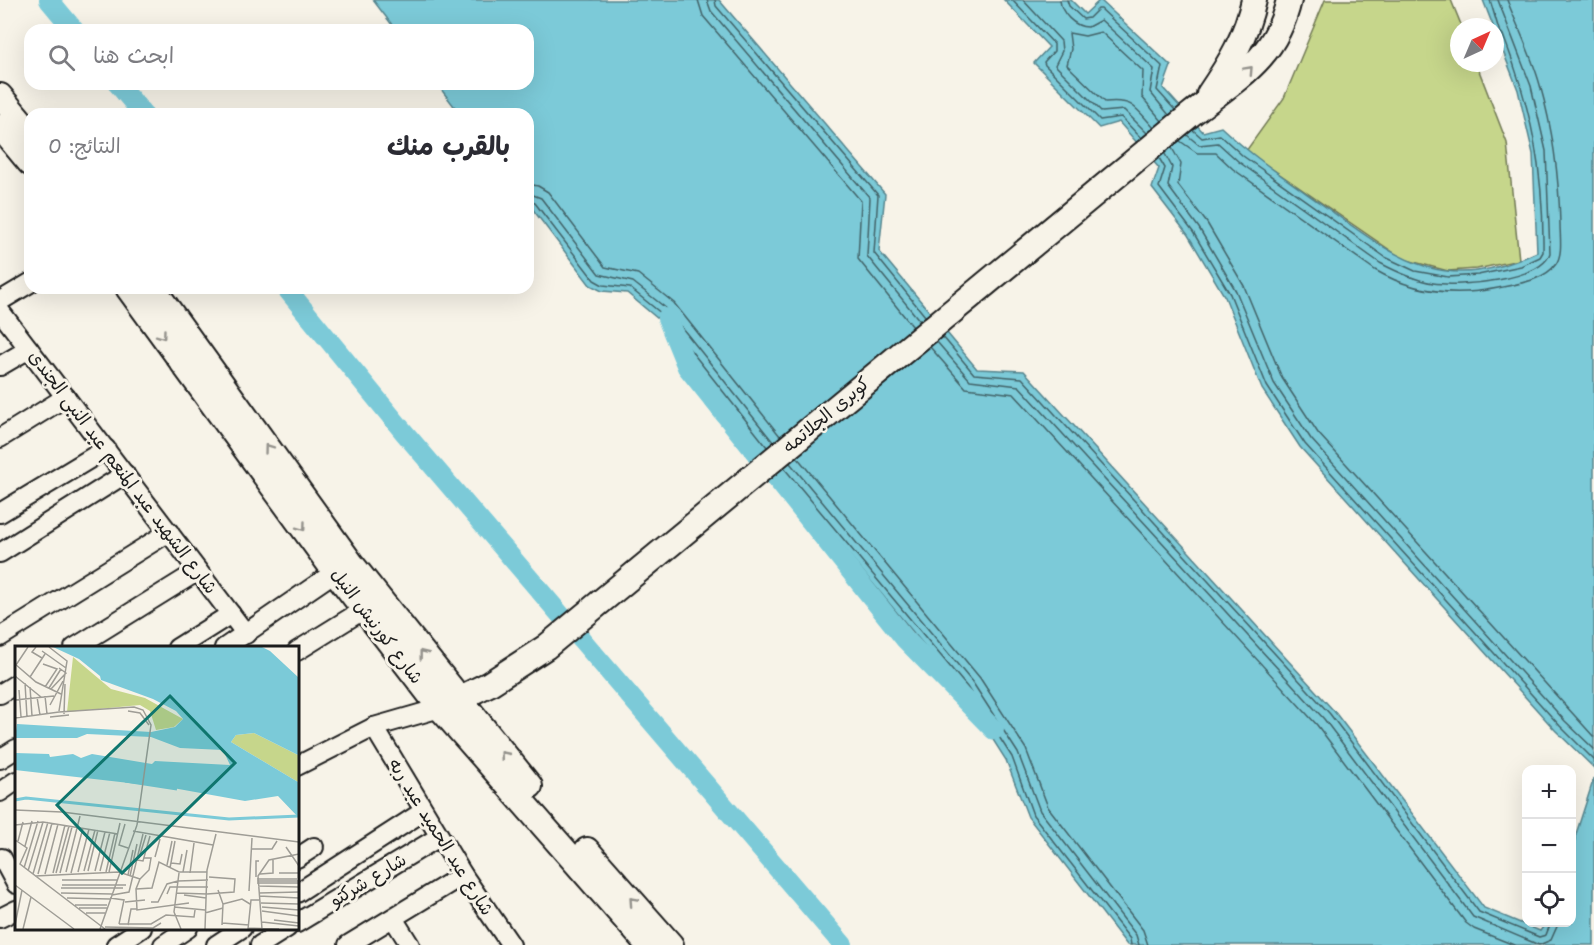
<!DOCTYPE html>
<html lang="ar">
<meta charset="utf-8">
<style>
:root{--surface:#fff;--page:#f2f2f3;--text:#2b2b33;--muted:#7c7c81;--line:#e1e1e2}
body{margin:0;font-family:"Shantell Sans","Playpen Sans Arabic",sans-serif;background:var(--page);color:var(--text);direction:rtl}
.controls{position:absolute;right:18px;bottom:18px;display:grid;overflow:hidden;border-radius:12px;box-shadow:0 6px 24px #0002}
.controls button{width:54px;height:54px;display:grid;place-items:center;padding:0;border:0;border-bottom:2px solid var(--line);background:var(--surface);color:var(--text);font:30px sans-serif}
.compass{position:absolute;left:1450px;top:18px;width:54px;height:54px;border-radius:50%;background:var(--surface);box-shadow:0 6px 24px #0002;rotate:44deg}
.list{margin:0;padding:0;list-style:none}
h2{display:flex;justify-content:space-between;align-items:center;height:78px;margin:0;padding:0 24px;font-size:26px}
h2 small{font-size:20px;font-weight:400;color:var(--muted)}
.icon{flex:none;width:33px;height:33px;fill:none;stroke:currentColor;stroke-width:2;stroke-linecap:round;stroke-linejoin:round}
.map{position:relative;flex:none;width:1594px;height:945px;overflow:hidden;direction:ltr}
.search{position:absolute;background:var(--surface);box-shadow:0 6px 24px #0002;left:24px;top:24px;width:510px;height:66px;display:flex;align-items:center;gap:15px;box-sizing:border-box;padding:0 21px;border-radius:18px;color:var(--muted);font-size:22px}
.panel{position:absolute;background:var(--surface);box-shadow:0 6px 24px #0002;left:24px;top:108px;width:510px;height:186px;border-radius:18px;direction:rtl}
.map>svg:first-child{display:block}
.green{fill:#c6d68b;stroke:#717954;stroke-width:1.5}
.water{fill:#7bcad8;stroke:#55848d;stroke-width:1.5}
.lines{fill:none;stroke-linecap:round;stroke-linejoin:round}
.shore{stroke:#426267;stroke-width:1.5}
.canal{stroke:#7bcad8;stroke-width:20}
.minor-casing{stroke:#1c1c1c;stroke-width:22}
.major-casing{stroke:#1c1c1c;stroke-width:28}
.minor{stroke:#f7f3e8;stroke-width:18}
.major{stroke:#f7f3e8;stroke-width:24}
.oneway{stroke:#94928c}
.labels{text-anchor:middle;stroke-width:6;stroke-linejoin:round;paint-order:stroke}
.street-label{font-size:18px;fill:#1c1c1c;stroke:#f7f3e8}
.inset-river{fill:none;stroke:#7bcad8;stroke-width:3}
.inset-road{fill:none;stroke:#9f9d96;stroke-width:1.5}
.view{fill:#0f766e;fill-opacity:0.15;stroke:#0f766e;stroke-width:3}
.inset-edge{fill:none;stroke:#1c1c1c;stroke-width:3}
</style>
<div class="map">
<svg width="1594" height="945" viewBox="0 0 1594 945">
<rect width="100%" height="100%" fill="#f7f3e8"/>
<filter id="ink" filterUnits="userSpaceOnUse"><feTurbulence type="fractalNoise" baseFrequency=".0167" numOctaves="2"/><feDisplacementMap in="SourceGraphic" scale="12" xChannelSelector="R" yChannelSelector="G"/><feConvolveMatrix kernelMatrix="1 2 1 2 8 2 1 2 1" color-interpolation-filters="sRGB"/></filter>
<g filter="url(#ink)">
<!-- green -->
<polygon class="green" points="1325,0 1451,0 1462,27 1459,27 1459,63 1476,63 1507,143 1519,260 1477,269 1448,271 1403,259 1246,151 1284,98"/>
<!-- water -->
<g class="water">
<polygon points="373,0 719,0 885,194 879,251 977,369 1024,371 1334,711 1484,908 1540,931 1546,923 1572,922 1572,861 1576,834 1594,778 1594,945 1127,945 1028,817 1006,760 962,691 775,466 658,319 627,293 602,291 590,285 528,203 528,114 460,114 437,84 528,84 528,30 396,30"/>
<path d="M1004 0H1071L1085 14 1100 0 1171 66 1163 88 1203 132 1221 127C1252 156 1286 179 1320 203 1396 257 1441 298 1537 252L1533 154 1518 90 1483 0H1594V768L1555 730 1300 447 1262 389 1225 297 1188 235 1152 188 1159 168 1119 122 1099 128 1034 63 1049 47Z"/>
</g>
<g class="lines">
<!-- shore -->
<g class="shore">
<polyline points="698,0 703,16 861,201 858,259 913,327"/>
<polyline points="707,0 711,11 870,198 867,256 920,321"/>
<polyline points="715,0 716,6 878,195 874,253 925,316"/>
<polyline points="1012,0 1054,44 1054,51 1044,62 1045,65 1100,120 1121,117 1141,138"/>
<polyline points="1023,0 1061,41 1062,51 1055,65 1102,112 1124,110 1147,133"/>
<path d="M1060 0C1061 13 1074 27 1088 27L1101 20 1154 69 1150 92 1169 115"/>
<polyline points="1067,0 1069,6 1083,19 1089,18 1098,9 1101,9 1162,66 1157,90 1175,110"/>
<path d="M1154 128C1135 107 1133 99 1105 102L1067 65 1071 49 1069 33 1085 36 1101 32 1143 71 1142 97 1162 121"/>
<path d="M1193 130 1202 138 1220 135 1243 156 1385 257 1415 271 1448 277 1478 275 1521 266 1540 257 1543 252C1544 171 1532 110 1503 35L1499 30 1490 0"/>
<path d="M1187 135 1199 145 1218 143 1239 162 1380 263C1397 272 1414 280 1433 283 1458 287 1542 281 1550 253L1546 151 1531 86 1498 0"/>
<path d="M1180 141 1197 153H1216L1233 169 1375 270C1414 293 1454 297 1498 288 1516 284 1544 281 1556 264 1563 254 1560 237 1560 224 1559 177 1553 130 1540 85 1532 56 1518 28 1507 0"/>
<polyline points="1172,148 1181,164 1178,185 1207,223 1244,286 1282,378 1318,433 1594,737"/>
<polyline points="1165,154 1172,167 1168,186 1199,228 1236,291 1274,383 1311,439 1565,721 1594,749"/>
<polyline points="1159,158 1165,168 1159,187 1193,232 1230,294 1267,386 1305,444 1560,726 1594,760"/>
<polyline points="528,184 538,186 548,192 605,267 638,274 674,303 780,436"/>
<polyline points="528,193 541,198 599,274 633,282 667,309 773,442"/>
<polyline points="528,201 535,203 594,280 603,285 630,288 662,314 767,447"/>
<polyline points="943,337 974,374 1022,378 1330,714 1479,912 1539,937 1546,935 1551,922"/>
<polyline points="937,342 970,380 1019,386 1324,719 1473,917 1539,945 1551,940 1559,922"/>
<polyline points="930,347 966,388 1014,394 1317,725 1466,923 1474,929 1514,945"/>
<polyline points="797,457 980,678 1026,749 1048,807 1143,930 1148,945"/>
<polyline points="790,463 973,683 1018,753 1040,811 1136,935 1139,945"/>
<polyline points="784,468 967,687 1012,757 1033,815 1130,939 1131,945"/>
</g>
<!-- canal -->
<g class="canal">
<polyline points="49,0 74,30"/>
<polyline points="118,84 143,114"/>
<polyline points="286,288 403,431 843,945"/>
<polyline points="667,318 687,367 905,639 994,730"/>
</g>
<!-- minor casing -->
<g class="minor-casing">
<g id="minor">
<polyline points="0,301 30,283"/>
<polyline points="0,311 246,634"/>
<polyline points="0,366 29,349"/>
<polyline points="0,438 66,397"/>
<polyline points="0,513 106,449"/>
<polyline points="0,553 125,474"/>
<polyline points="0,637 169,532"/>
<polyline points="74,648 198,571"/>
<polyline points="177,648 231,614"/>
<polyline points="224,648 335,572"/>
<polyline points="297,651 363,610"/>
<polyline points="0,694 16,684"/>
<polyline points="374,727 463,875 511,945"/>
<polyline points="0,759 16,749"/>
<polyline points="297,766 374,727 440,708"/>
<polyline points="0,792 16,781"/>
<polyline points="2,858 16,884"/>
<polyline points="297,858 314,847"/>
<polyline points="297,893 424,811"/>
<polyline points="0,918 16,910"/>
<polyline points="393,918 410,945"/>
<polyline points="297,923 439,837"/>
<polyline points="116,945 142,928"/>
<polyline points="163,945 188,928"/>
<polyline points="216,945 242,928"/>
<polyline points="260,945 287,928"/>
<polyline points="348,945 463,875"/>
</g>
</g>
<!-- major casing -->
<g class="major-casing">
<g id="major">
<path d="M1209 94C1230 63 1246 37 1254 0"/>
<polyline points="0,96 30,132"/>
<polyline points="0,127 30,163"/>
<polyline points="128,288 335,572 440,708 648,945"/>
<polyline points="153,288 351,563 530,786"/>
<path d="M440 708 489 684 546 647 1190 115C1235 79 1275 61 1289 0"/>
<polyline points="587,850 671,945"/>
</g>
</g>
<!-- minor -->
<use href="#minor" class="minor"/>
<!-- major -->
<use href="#major" class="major"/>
</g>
<!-- one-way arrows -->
<defs><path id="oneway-chevron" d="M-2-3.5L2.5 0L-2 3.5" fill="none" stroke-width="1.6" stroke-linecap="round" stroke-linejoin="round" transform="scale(1.5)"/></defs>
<g class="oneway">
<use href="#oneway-chevron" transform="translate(1249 70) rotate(-47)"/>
<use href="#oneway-chevron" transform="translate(162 335) rotate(54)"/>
<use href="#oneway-chevron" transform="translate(268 448) rotate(-126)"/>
<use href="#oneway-chevron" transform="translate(302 527) rotate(54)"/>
<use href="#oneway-chevron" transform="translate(423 654) rotate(-128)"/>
<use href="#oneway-chevron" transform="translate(504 755) rotate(-129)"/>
<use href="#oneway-chevron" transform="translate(633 901) rotate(-132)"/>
</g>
</g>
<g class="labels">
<!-- street labels -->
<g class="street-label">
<text transform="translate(826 415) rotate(-40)" y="6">كوبرى الجلاتمه</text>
<text transform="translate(123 472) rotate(53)" y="6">شارع الشهيد عبد المنعم عبد النبى الجندى</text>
<text transform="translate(377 626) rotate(53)" y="6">شارع كورنيش النيل</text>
<text transform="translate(441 837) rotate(58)" y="6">شارع عبد الحميد عبد ربه</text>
<text transform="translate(368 880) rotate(-31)" y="6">شارع شركتو</text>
</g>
</g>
<!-- overview -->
<g transform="translate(15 646)">
<rect width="284" height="284" fill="#f7f3e8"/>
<path d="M58 11 96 43 130 52 168 73 159 81 141 84 135 65 125 59 52 66ZM239 87 283 109V136L216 96 221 89Z" fill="#c6d68b"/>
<path d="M38 1H247L255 5 283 31V109L239 87 221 89 216 96 283 136V171L263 150 230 155 158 142 0 124V107L34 108 35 111 58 108 66 112 77 108 137 118 140 115 215 119 208 104 165 102 136 91 72 88 62 92H0L2 78 136 86 160 81 168 73 161 65 138 53 86 34 85 30 64 13Z" fill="#7bcad8"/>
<path class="inset-river" d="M110 135 162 143M0 154 11 152 214 173 284 170"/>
<path class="inset-road" d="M21 1 17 6 27 12M34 1 52 15 44 65M27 5 51 22M0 18 21 36 46 48M28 18 42 23 30 41M1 19 13 1M0 30 26 51M15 31 30 8M10 37 12 71M15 41 17 70M34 42 46 23M36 43 51 27 44 22M4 44 6 71M30 50 32 68M22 51 25 69M0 54 39 50M35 59 48 35M113 65 125 67 134 79M49 68 50 38M35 71 54 69M0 72 44 66 119 61 128 64 136 79 122 179M0 164 47 166 284 196M110 178 104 199 113 202M0 179 28 176 103 188M118 185 198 199M0 194 12 202 5 218 90 283M3 195 8 176M10 200 17 175M271 201 284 220M236 203H257L262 195M140 211 145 193M124 212 131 189M122 214 128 215 135 190M156 217 165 218 167 208M152 219 157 195M9 222 23 175M155 222 160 195M13 225 28 176M69 225 80 184M73 225 83 184M80 225 90 186M85 225 95 186M51 226 65 170M63 226 74 183M91 226 100 187M94 226 105 177M168 226 172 204M38 227 50 179M41 227 54 180M45 227 57 181M56 227 68 182M164 227 159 266 166 283M175 227 179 197M264 227H284M18 228 33 176M23 228 37 177M30 228 43 178M245 228 258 227V213M113 229 118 204M20 230 104 226 125 233 121 243 122 264 174 257M115 230 122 198M241 231V215H244M125 233 134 224 136 212H129M242 233H282M47 234H102M163 235 193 234M242 235H284M242 237H284M0 239 59 283M47 239H111M243 240 284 241M46 242H108M121 243 137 242 144 216 164 226H192M203 244 208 258 207 279M234 245 237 192M46 247 97 248M161 247 192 248M244 247 284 246M152 248 155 241H193M192 248 219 246 220 233 194 231M97 249 114 246 128 188M169 249 191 252M244 250 284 252M52 252 95 253M95 252 109 254 104 278M110 256 130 254M136 256H143L152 238 163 235M246 257 284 258M208 258 227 253 235 258M60 259H92M159 261 190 264M247 261 284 264M64 262H92M247 265 284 270M71 267H90M190 267 208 262M259 274 284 277M247 276 284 280M207 277 234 279M104 278H136L151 269 179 271 180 264M0 279 7 244M113 279 116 263H122M90 281 138 282 146 277M233 282 264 283M8 283 16 251M85 283 122 179M190 283 192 224 201 188M233 283 236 254H244M247 283 243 230 254 214 284 208"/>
<path class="view" d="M155 50 220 117 107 227 42 159Z"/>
<rect width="284" height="284" class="inset-edge"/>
</g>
</svg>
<div class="controls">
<button>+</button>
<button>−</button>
<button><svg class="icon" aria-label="locate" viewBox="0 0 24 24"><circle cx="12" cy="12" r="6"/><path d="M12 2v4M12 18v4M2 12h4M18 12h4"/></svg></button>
</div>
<svg class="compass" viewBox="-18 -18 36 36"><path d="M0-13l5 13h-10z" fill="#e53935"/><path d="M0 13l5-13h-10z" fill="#7c7c81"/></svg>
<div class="search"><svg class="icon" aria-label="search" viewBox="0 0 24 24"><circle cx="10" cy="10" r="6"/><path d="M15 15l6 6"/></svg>ابحث هنا</div>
<section class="panel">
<h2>بالقرب منك<small>النتائج: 0</small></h2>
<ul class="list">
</ul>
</section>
</div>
